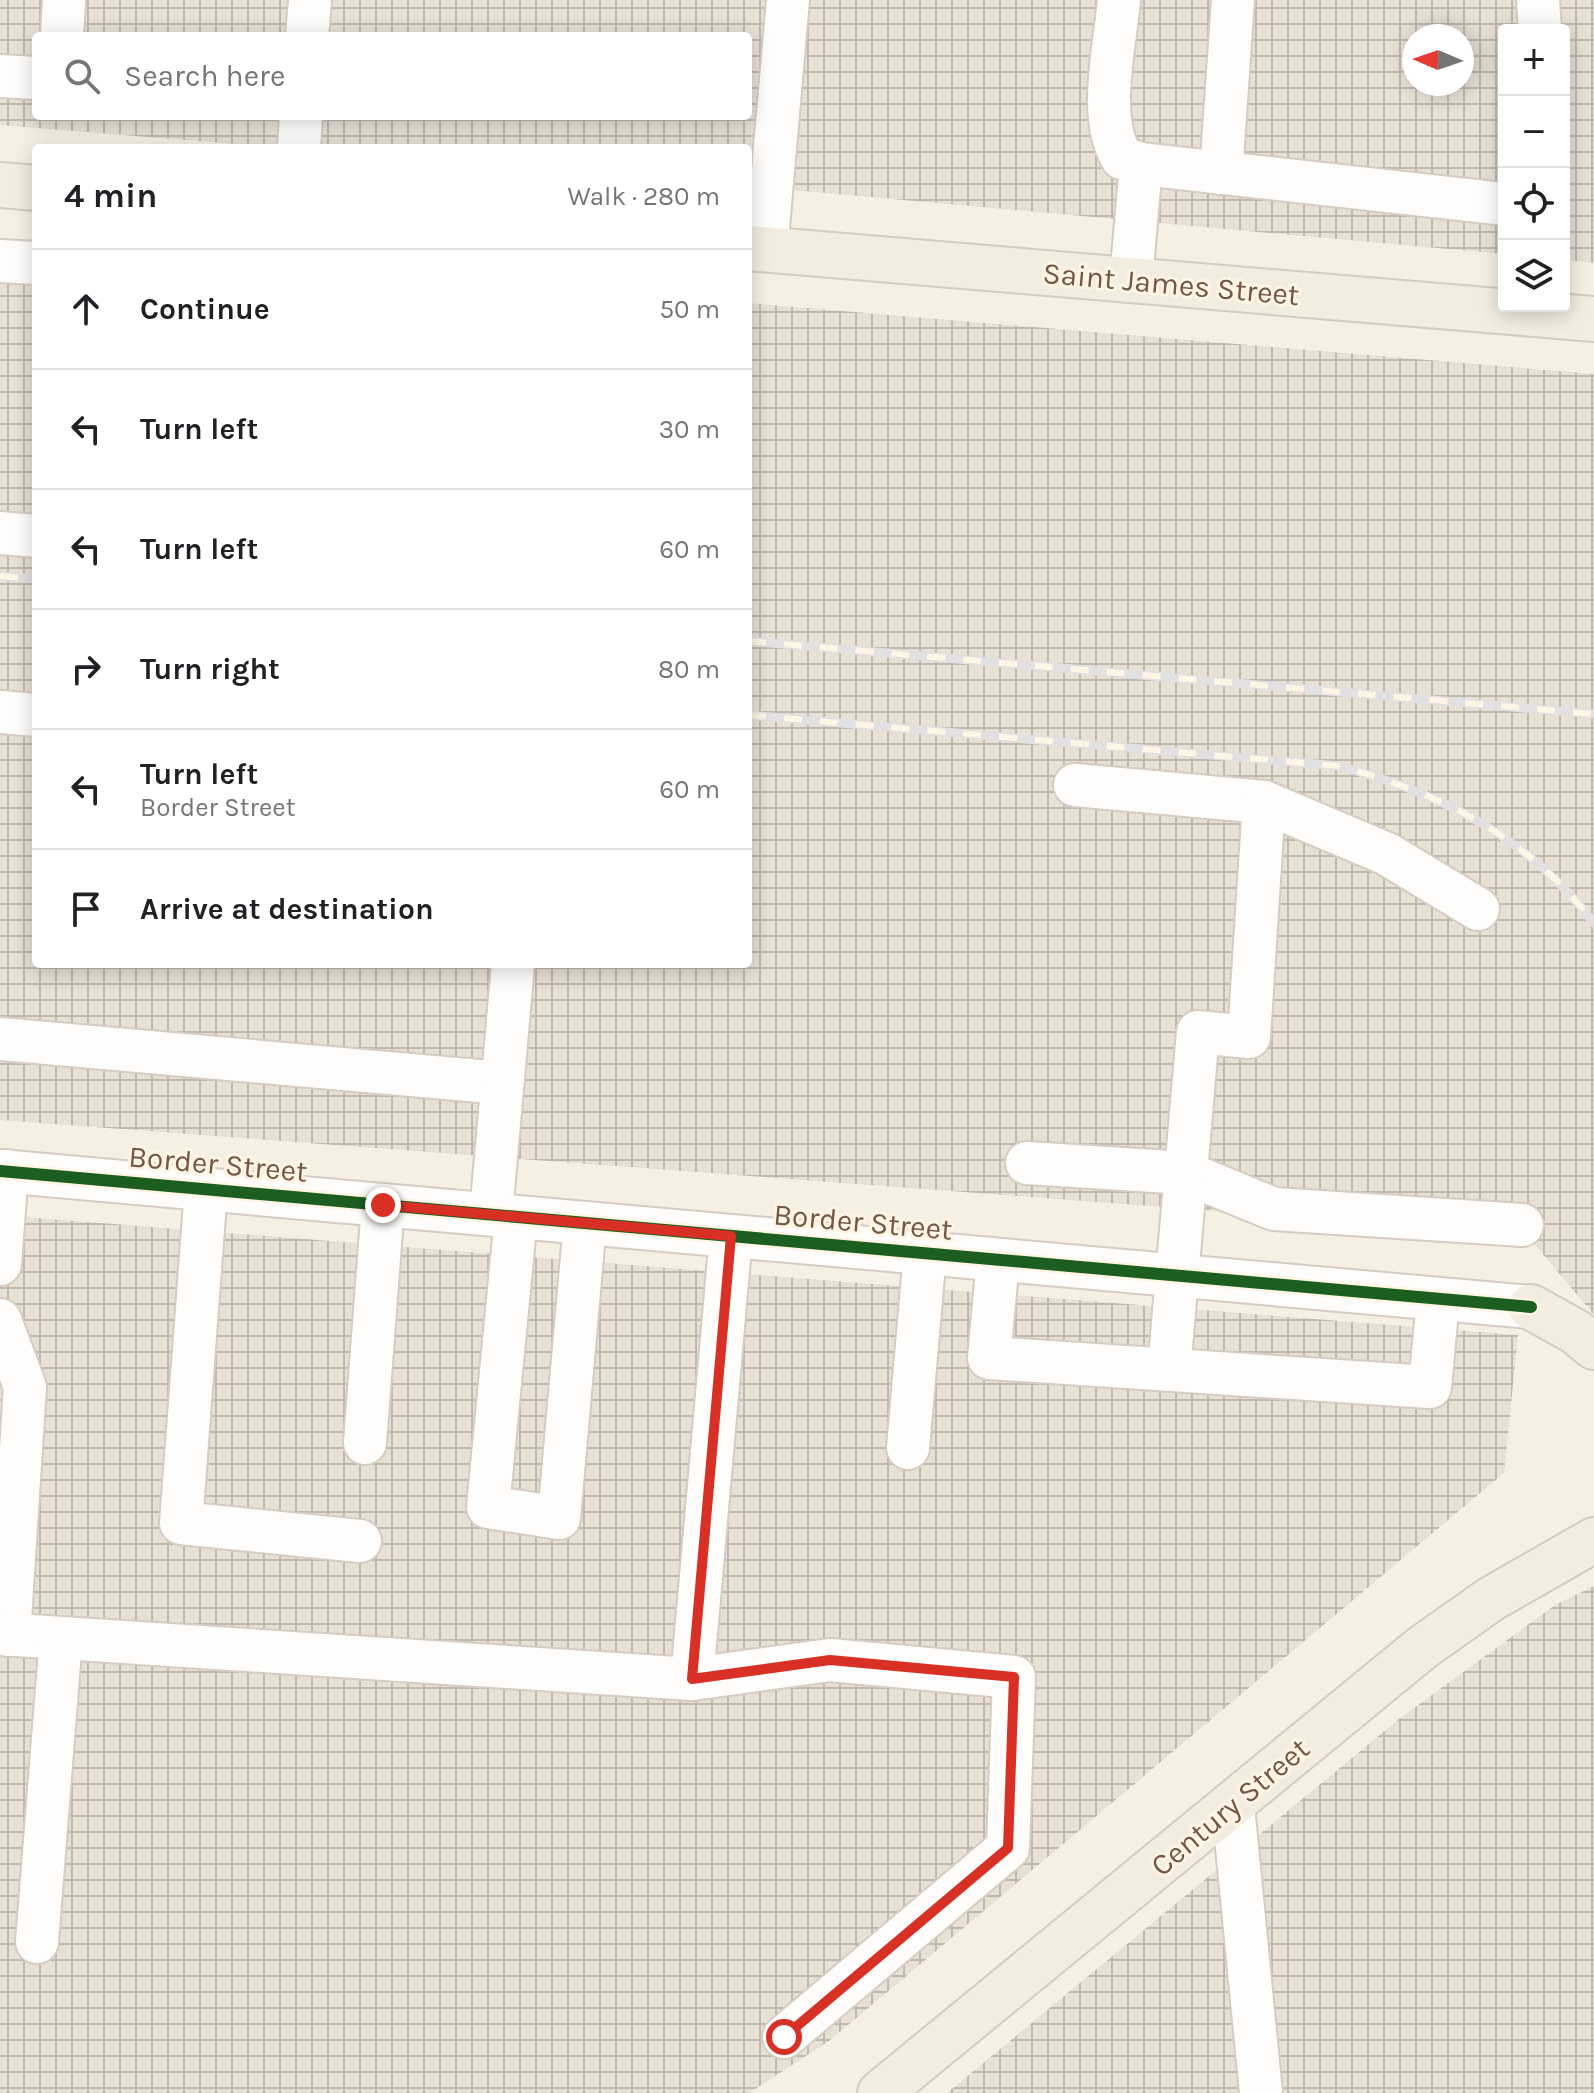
<!DOCTYPE html>
<meta charset="utf-8">
<style>
:root{--surface:#fff;--page:#f6f6f6;--text:#202124;--muted:#757577;--line:#e0e0e0}
body{margin:0;font-family:Karla,sans-serif;background:var(--page);color:var(--text)}
.controls{position:absolute;right:24px;top:24px;display:grid;overflow:hidden;border-radius:8px;box-shadow:0 4px 20px #0003}
.controls button{width:72px;height:72px;display:grid;place-items:center;padding:0;border:0;border-bottom:2px solid var(--line);background:var(--surface);color:var(--text);font:40px sans-serif}
.compass{position:absolute;left:1402px;top:24px;width:72px;height:72px;border-radius:50%;background:var(--surface);box-shadow:0 4px 20px #0003;rotate:272deg}
.stop{position:absolute;width:24px;height:24px;margin:-18px;border:6px solid #d93025;border-radius:50%;background:#fff}
.stop.end{background:#d93025;border-color:#fff;box-shadow:0 2px 8px #0008}
.list{margin:0;padding:0;list-style:none}
h2{display:flex;justify-content:space-between;align-items:center;height:104px;margin:0;padding:0 32px;font-size:34px}
h2 small{font-size:26px;font-weight:400;color:var(--muted)}
.list li{display:grid;grid-template-columns:52px 1fr auto;gap:24px;align-items:center;box-sizing:border-box;height:120px;padding:0 32px;border-top:2px solid var(--line)}
.list b{display:block;font-size:30px;white-space:nowrap}
.list p{margin:0;font-size:26px;white-space:nowrap;color:var(--muted)}
.list em{font-size:26px;font-style:normal;color:var(--muted)}
.icon{flex:none;width:44px;height:44px;fill:none;stroke:currentColor;stroke-width:2;stroke-linecap:round;stroke-linejoin:round}
.map{position:relative;flex:none;width:1594px;height:2093px;overflow:hidden}
.search{position:absolute;background:var(--surface);box-shadow:0 4px 20px #0003;left:32px;top:32px;width:720px;height:88px;display:flex;align-items:center;gap:20px;box-sizing:border-box;padding:0 28px;border-radius:8px;color:var(--muted);font-size:30px}
.panel{position:absolute;background:var(--surface);box-shadow:0 4px 20px #0003;left:32px;top:144px;width:720px;height:824px;border-radius:8px}
.map>svg:first-child{display:block}
.industrial{fill:url(#industrial-grid);fill-rule:evenodd}
.lines{fill:none;stroke-linecap:round;stroke-linejoin:round}
.minor-casing{stroke:#d7ccc3;stroke-width:46}
.major-casing{stroke:#d5cbc2;stroke-width:48}
.minor{stroke:#fefdfb;stroke-width:42}
.major{stroke:#f2ece1;stroke-width:44}
.rail-casing{stroke:#e3e0e3;stroke-width:9}
.rail{stroke:#fff5e4;stroke-width:6;stroke-dasharray:18;stroke-linecap:butt}
.cycleway-casing{stroke:#fff5e4;stroke-width:17}
.cycleway{stroke:#1b5e20;stroke-width:12}
.route{stroke:#d93025;stroke-width:10}
.labels{text-anchor:middle;stroke-width:6;stroke-linejoin:round;paint-order:stroke}
.street-label{font-size:30px;fill:#735645;stroke:#fff5e4}
</style>
<div class="map">
<svg width="1594" height="2093" viewBox="0 0 1594 2093">
<defs>
<pattern id="industrial-grid" width="8" height="8" patternUnits="userSpaceOnUse" patternTransform="scale(2)"><rect width="8" height="8" fill="#e8dfd5"/><path d="M0 4h8M4 0v8" fill="none" stroke="#c0b8af"/></pattern>
</defs>
<rect width="100%" height="100%" fill="#f6efe4"/>
<!-- industrial -->
<g class="industrial">
<path d="M0 0H1594V263L1564 260V30H1504V254L748 186V148H285L0 125ZM36 36H748V116H36ZM1414 36H1462V84H1414Z"/>
<polygon points="0,239 36,242 36,964 748,964 748,303 1594,374 1594,1315 1526,1234 0,1120"/>
<polygon points="0,1215 1518,1335 1504,1473 829,2041 749,2093 0,2093"/>
<polygon points="1594,1586 1594,2093 947,2093 1399,1719 1555,1605"/>
</g>
<g class="lines">
<!-- minor casing -->
<g class="minor-casing">
<g id="minor">
<path d="M1119 0C1115 47 1097 117 1122 158L1141 164 1131 281"/>
<polyline points="1538,0 1540,30"/>
<polyline points="62,36 64,0"/>
<polyline points="307,36 310,0"/>
<polyline points="0,76 36,78"/>
<polyline points="299,148 301,116"/>
<polyline points="1141,164 1504,204"/>
<polyline points="1221,173 1233,0"/>
<polyline points="766,250 788,0"/>
<polyline points="0,261 36,263"/>
<polyline points="0,533 36,536"/>
<polyline points="0,712 36,715"/>
<polyline points="1075,785 1264,802"/>
<polyline points="0,1039 502,1083"/>
<polyline points="1027,1163 1186,1173 1274,1209 1522,1225"/>
<polyline points="0,1171 1531,1307"/>
<polyline points="206,1189 181,1523 360,1541"/>
<polyline points="491,1214 513,964"/>
<polyline points="516,1217 488,1507 559,1518 585,1223"/>
<polyline points="998,1260 989,1358 1430,1387 1438,1299"/>
<polyline points="0,1264 7,1171"/>
<polyline points="0,1320 25,1387 9,1635"/>
<polyline points="1169,1370 1198,1032 1249,1037 1264,802 1387,854 1478,909"/>
<polyline points="365,1443 383,1205"/>
<polyline points="908,1448 925,1253"/>
<polyline points="0,1634 692,1679 830,1660 1014,1677 1008,1848 784,2037"/>
<polyline points="692,1679 731,1236"/>
<polyline points="1233,1806 1261,2093"/>
<polyline points="37,1942 61,1638"/>
</g>
</g>
<!-- major casing -->
<g class="major-casing">
<g id="major">
<polyline points="0,185 36,188"/>
<polyline points="748,248 1594,319"/>
<polyline points="1531,1307 1576,1332 1594,1347"/>
<polyline points="880,2093 1423,1647 1491,1599 1594,1540"/>
</g>
</g>
<!-- minor -->
<use href="#minor" class="minor"/>
<!-- major -->
<use href="#major" class="major"/>
<!-- rail casing -->
<g class="rail-casing">
<g id="rail">
<polyline points="0,576 36,579"/>
<polyline points="748,641 1594,714"/>
<path d="M748 715 1339 766C1442 794 1527 836 1594 923"/>
</g>
</g>
<!-- rail -->
<use href="#rail" class="rail"/>
<!-- cycleway casing -->
<g class="cycleway-casing">
<polyline id="cycleway" points="0,1171 1531,1307"/>
</g>
<!-- cycleway -->
<use href="#cycleway" class="cycleway"/>
</g>
<g class="lines">
<!-- route -->
<polyline class="route" points="383,1205 731,1236 692,1679 830,1660 1014,1677 1008,1848 784,2037"/>
</g>
<g class="labels">
<!-- street labels -->
<g class="street-label">
<text transform="translate(1171 284) rotate(5)" y="10">Saint James Street</text>
<text transform="translate(218 1164) rotate(5)" y="10">Border Street</text>
<text transform="translate(863 1222) rotate(5)" y="10">Border Street</text>
<text transform="translate(1230 1807) rotate(-40)" y="10">Century Street</text>
</g>
</g>
</svg>
<div class="controls">
<button>+</button>
<button>−</button>
<button><svg class="icon" aria-label="locate" viewBox="0 0 24 24"><circle cx="12" cy="12" r="6"/><path d="M12 2v4M12 18v4M2 12h4M18 12h4"/></svg></button>
<button><svg class="icon" aria-label="layers" viewBox="0 0 24 24"><path d="M12 4l9 5-9 5-9-5zM3 14l9 5 9-5"/></svg></button>
</div>
<svg class="compass" viewBox="-18 -18 36 36"><path d="M0-13l5 13h-10z" fill="#e53935"/><path d="M0 13l5-13h-10z" fill="#757577"/></svg>
<div class="stop" style="left:784px;top:2037px"></div>
<div class="stop end" style="left:383px;top:1205px"></div>
<div class="search"><svg class="icon" aria-label="search" viewBox="0 0 24 24"><circle cx="10" cy="10" r="6"/><path d="M15 15l6 6"/></svg>Search here</div>
<section class="panel">
<h2>4 min<small>Walk · 280 m</small></h2>
<ul class="list">
<li><svg class="icon" aria-label="ahead" viewBox="0 0 24 24"><path d="M12 20V5M6 11l6-6 6 6"/></svg><div><b>Continue</b></div><em>50 m</em></li>
<li><svg class="icon" aria-label="left" viewBox="0 0 24 24"><path d="M17 20v-9H6M10 6l-5 5 5 5"/></svg><div><b>Turn left</b></div><em>30 m</em></li>
<li><svg class="icon" aria-label="left" viewBox="0 0 24 24"><path d="M17 20v-9H6M10 6l-5 5 5 5"/></svg><div><b>Turn left</b></div><em>60 m</em></li>
<li><svg class="icon" aria-label="right" viewBox="0 0 24 24"><path d="M7 20v-9h11M14 6l5 5-5 5"/></svg><div><b>Turn right</b></div><em>80 m</em></li>
<li><svg class="icon" aria-label="left" viewBox="0 0 24 24"><path d="M17 20v-9H6M10 6l-5 5 5 5"/></svg><div><b>Turn left</b><p>Border Street</p></div><em>60 m</em></li>
<li><svg class="icon" aria-label="arrive" viewBox="0 0 24 24"><path d="M6 21V4h12l-3 4 3 4H6"/></svg><div><b>Arrive at destination</b></div></li>
</ul>
</section>
</div>
